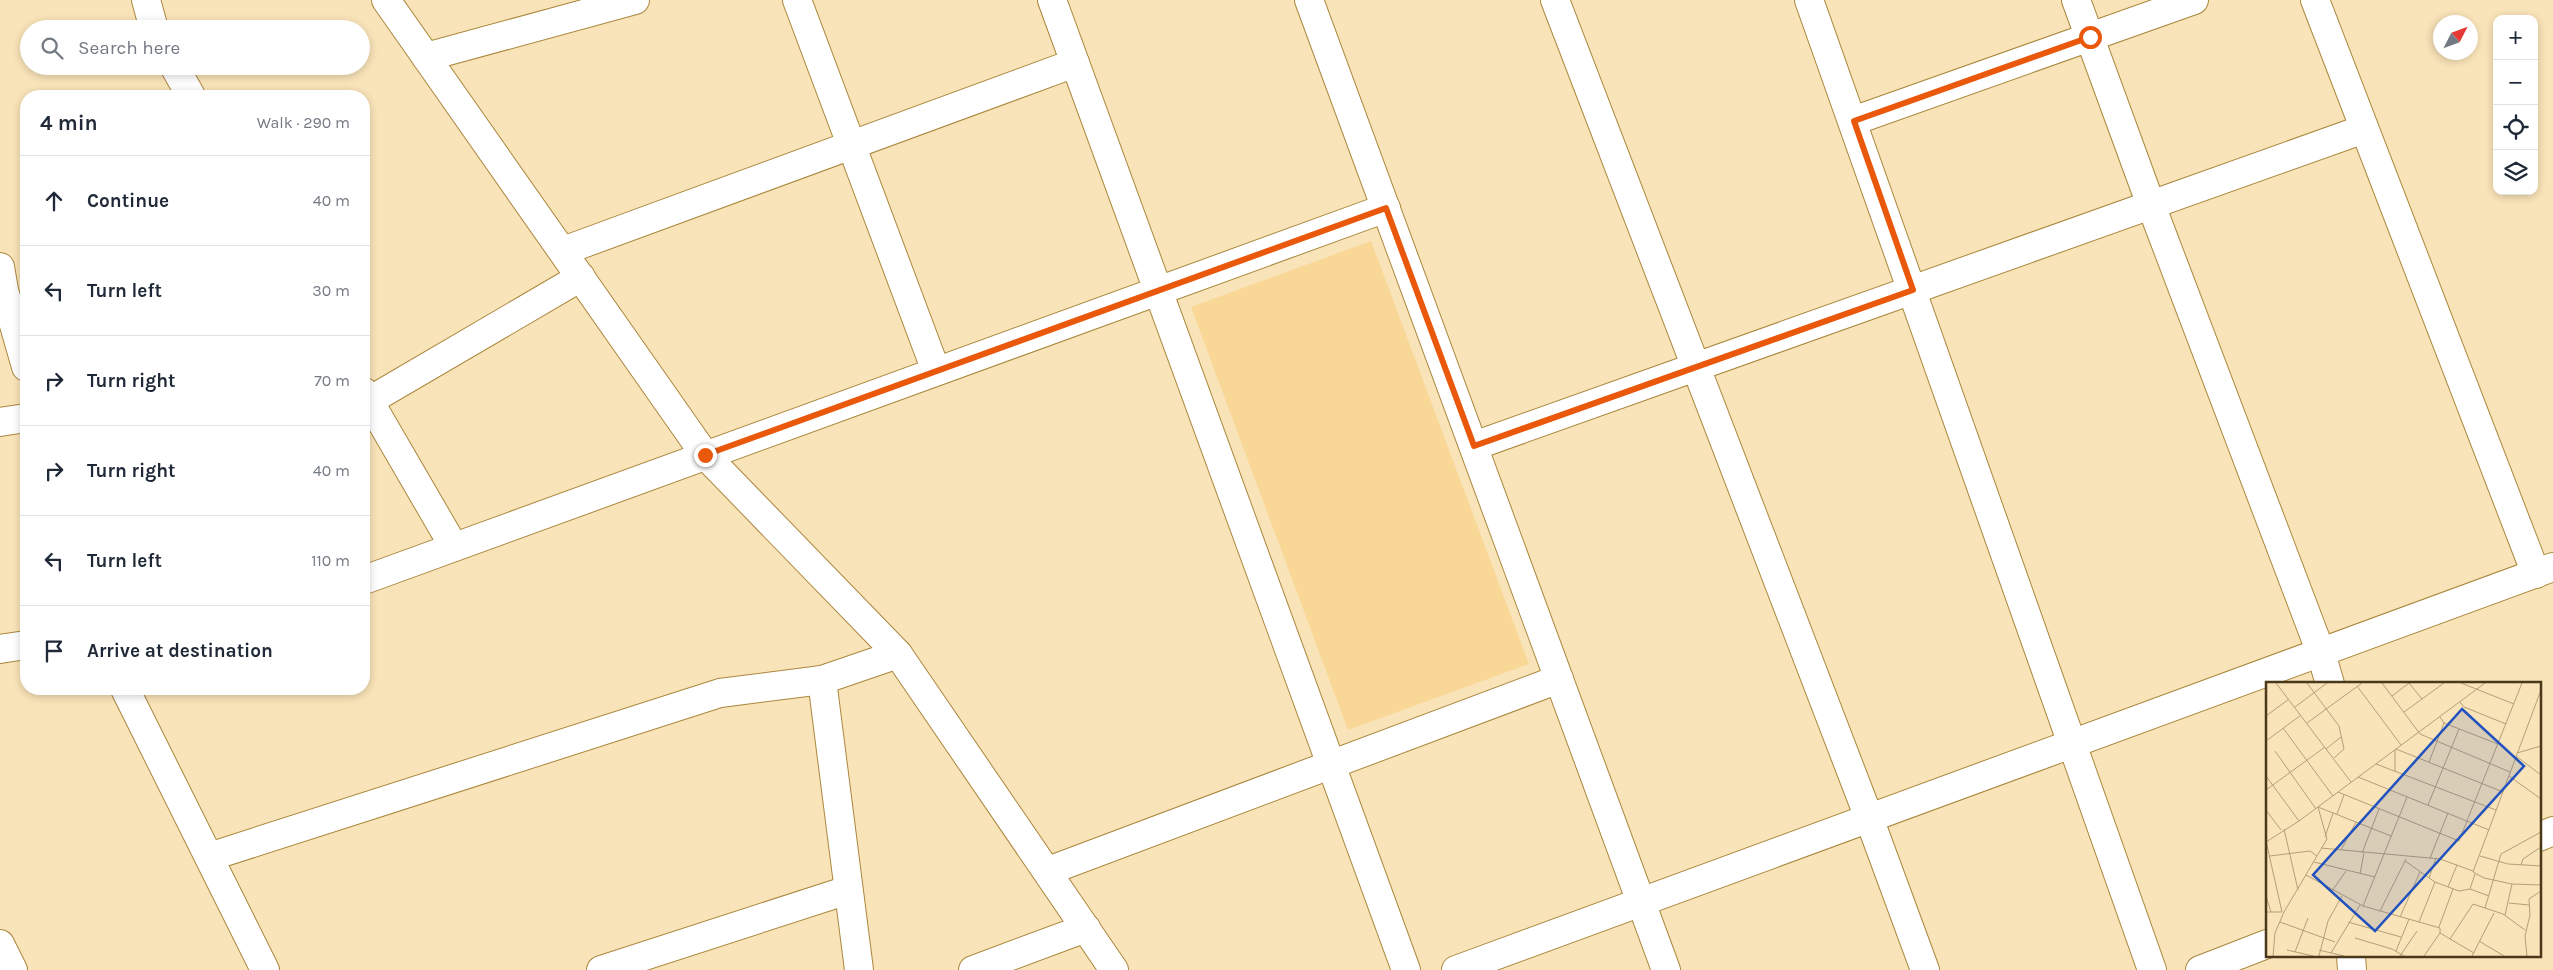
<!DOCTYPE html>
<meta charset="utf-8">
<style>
:root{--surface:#fff;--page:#f2f2f3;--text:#1f2937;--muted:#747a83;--line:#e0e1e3}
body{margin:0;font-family:Karla,sans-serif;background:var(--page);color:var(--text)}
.controls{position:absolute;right:15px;top:15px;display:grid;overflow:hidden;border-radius:10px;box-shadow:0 2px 8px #0003}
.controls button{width:45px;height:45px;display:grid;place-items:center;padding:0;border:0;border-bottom:1px solid var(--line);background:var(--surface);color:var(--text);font:25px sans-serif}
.compass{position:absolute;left:2433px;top:15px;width:45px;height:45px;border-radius:50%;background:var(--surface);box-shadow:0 2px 8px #0003;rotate:48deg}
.stop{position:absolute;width:15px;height:15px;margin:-11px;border:4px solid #ea580c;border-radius:50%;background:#fff}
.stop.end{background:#ea580c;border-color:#fff;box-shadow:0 1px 5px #0008}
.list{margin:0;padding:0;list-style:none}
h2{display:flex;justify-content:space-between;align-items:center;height:65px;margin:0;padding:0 20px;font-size:21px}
h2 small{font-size:16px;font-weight:400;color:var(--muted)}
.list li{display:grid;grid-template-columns:32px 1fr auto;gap:15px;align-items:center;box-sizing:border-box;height:90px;padding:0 20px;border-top:1px solid var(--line)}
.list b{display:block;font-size:19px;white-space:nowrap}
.list em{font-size:16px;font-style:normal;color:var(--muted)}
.icon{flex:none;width:28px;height:28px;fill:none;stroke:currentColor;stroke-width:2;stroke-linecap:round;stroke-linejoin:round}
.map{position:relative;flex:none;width:2553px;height:970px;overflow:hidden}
.search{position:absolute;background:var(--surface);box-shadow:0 2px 8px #0003;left:20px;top:20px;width:350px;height:55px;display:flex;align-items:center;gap:12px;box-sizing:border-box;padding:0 18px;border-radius:28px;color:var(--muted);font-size:19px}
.panel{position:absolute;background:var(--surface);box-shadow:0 2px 8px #0003;left:20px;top:90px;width:350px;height:605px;border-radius:20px}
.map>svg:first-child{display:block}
.built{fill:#f9d797}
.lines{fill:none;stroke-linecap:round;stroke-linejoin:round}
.minor-casing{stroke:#ab873d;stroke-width:30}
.minor{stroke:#fff;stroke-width:28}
.route{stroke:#ea580c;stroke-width:6}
.inset-road{fill:none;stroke:#b39f79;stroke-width:1}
.view{fill:#2252bf;fill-opacity:0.15;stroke:#2252bf;stroke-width:2.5}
.inset-edge{fill:none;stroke:#49391a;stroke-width:2.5}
</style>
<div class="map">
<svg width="2553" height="970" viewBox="0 0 2553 970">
<rect width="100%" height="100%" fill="#f9e3b8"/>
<!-- built -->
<polygon class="built" points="1371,241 1529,664 1348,730 1191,307"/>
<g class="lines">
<!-- minor casing -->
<g class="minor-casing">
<g id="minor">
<polyline points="146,0 154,29"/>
<polyline points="386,0 705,455 898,654 1114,970"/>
<polyline points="797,0 936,371"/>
<polyline points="1052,0 1406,970"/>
<polyline points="1309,0 1666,970"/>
<polyline points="1555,0 1869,818 1925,970"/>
<polyline points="1809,0 2152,970"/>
<polyline points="2076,0 2151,205 2321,653 2330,684"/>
<polyline points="2315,0 2536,574"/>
<polyline points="426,57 635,0"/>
<polyline points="174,66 191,96"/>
<polyline points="1853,121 2194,0"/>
<polyline points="563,251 1075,63"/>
<polyline points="0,267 4,290 26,367"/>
<polyline points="364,392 454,547"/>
<polyline points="369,401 581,277"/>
<polyline points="0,422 26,418"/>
<polyline points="1474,446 2364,129"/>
<polyline points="364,580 1386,208"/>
<polyline points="0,649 26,645"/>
<polyline points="822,680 859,970"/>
<polyline points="125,689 265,970"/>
<polyline points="2539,837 2553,831"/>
<polyline points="209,857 720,693 822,680 898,654"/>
<polyline points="1048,871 1559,679"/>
<polyline points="0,944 13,970"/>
<polyline points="2351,956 2352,970"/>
<polyline points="601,970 848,890"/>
<polyline points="973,970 1086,928"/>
<polyline points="1456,970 2553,567"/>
<polyline points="2200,970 2267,944"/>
</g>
</g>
<!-- minor -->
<use href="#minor" class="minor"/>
</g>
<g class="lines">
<!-- route -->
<polyline class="route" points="705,455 1386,208 1474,446 1913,290 1854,121 2090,37"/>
</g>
<!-- overview -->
<g transform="translate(2266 682)">
<rect width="275" height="275" fill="#f9e3b8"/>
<path class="inset-road" d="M10 1 85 100M41 1 73 44 78 67 68 76M116 1 154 52 244 90M143 1 156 17M195 1 248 22M91 4 135 63M275 8 207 190 218 196 246 202 275 203M126 14 143 1M194 20 198 25 240 42M29 25 61 1M138 30 178 1M0 34 23 17M174 35 178 41 232 62M41 41 96 1M17 46 67 114M0 59 35 33M60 67 75 55M130 67 237 110M129 68V89M9 69 50 127M251 71 275 64M250 74 275 93M163 80 178 41M110 82 230 128M0 94 33 139M243 94 275 117M92 95 223 148M0 108 59 65M72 110 193 159 256 1M162 123 193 47M52 125 125 154M0 128 15 148M71 132 78 113M18 147 32 208M59 155 67 131M0 159 16 230M0 160 33 139 219 1M55 166 174 177 207 189M75 168 90 140M96 171 113 127M4 174 44 169 51 174M214 174 242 182 275 184M164 176 182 131M139 179 169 200 193 209 204 207 223 214M48 180 109 195M255 183 257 177 275 165M94 192 98 171M40 193 97 224 174 246V251L158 274M163 196 170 176M182 205 191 183M204 207 209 192M66 209 80 189M0 214 5 230M243 221 263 223M97 224 141 115M219 226 235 172 275 150M114 229 140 177M0 230H16M239 233 246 202M134 235 154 190M14 240 69 260M82 240 135 255M153 240 169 200M173 245 187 207M174 251 208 271M89 256 126 267 138 274M184 257 207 222 237 232 259 248M213 259 238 274M21 268 47 274M53 268 78 274M130 269 143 237M29 270 42 236M65 271 94 223M7 274 9 251 18 230 61 157 52 125M53 274 62 239 76 214M134 274 151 249M206 274 228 231M261 274 259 254 264 233 263 217 275 209"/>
<path class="view" d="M196 27 258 84 109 249 47 193Z"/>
<rect width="275" height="275" class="inset-edge"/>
</g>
</svg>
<div class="controls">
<button>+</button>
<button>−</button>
<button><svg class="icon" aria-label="locate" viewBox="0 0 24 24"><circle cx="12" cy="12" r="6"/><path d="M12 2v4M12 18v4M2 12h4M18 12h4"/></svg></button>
<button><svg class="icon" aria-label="layers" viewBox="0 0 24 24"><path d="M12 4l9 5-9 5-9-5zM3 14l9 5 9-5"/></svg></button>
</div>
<svg class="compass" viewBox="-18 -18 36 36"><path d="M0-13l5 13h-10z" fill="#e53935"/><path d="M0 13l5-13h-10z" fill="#747a83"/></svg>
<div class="stop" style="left:2090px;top:37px"></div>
<div class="stop end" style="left:705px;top:455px"></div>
<div class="search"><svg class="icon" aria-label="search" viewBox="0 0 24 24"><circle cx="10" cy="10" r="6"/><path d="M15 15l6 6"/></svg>Search here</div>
<section class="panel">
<h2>4 min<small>Walk · 290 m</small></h2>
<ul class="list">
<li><svg class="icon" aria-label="ahead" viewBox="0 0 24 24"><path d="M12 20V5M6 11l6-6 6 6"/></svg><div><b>Continue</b></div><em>40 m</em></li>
<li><svg class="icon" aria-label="left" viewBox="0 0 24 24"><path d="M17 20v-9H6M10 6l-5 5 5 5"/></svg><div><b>Turn left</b></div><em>30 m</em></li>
<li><svg class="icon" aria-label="right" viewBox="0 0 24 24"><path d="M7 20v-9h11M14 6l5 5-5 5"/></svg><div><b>Turn right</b></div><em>70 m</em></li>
<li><svg class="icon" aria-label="right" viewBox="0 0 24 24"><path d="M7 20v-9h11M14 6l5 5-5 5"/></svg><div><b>Turn right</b></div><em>40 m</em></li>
<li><svg class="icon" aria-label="left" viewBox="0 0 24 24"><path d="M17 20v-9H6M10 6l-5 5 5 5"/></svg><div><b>Turn left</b></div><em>110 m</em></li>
<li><svg class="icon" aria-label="arrive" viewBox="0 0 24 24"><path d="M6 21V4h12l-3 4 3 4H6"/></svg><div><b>Arrive at destination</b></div></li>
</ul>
</section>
</div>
